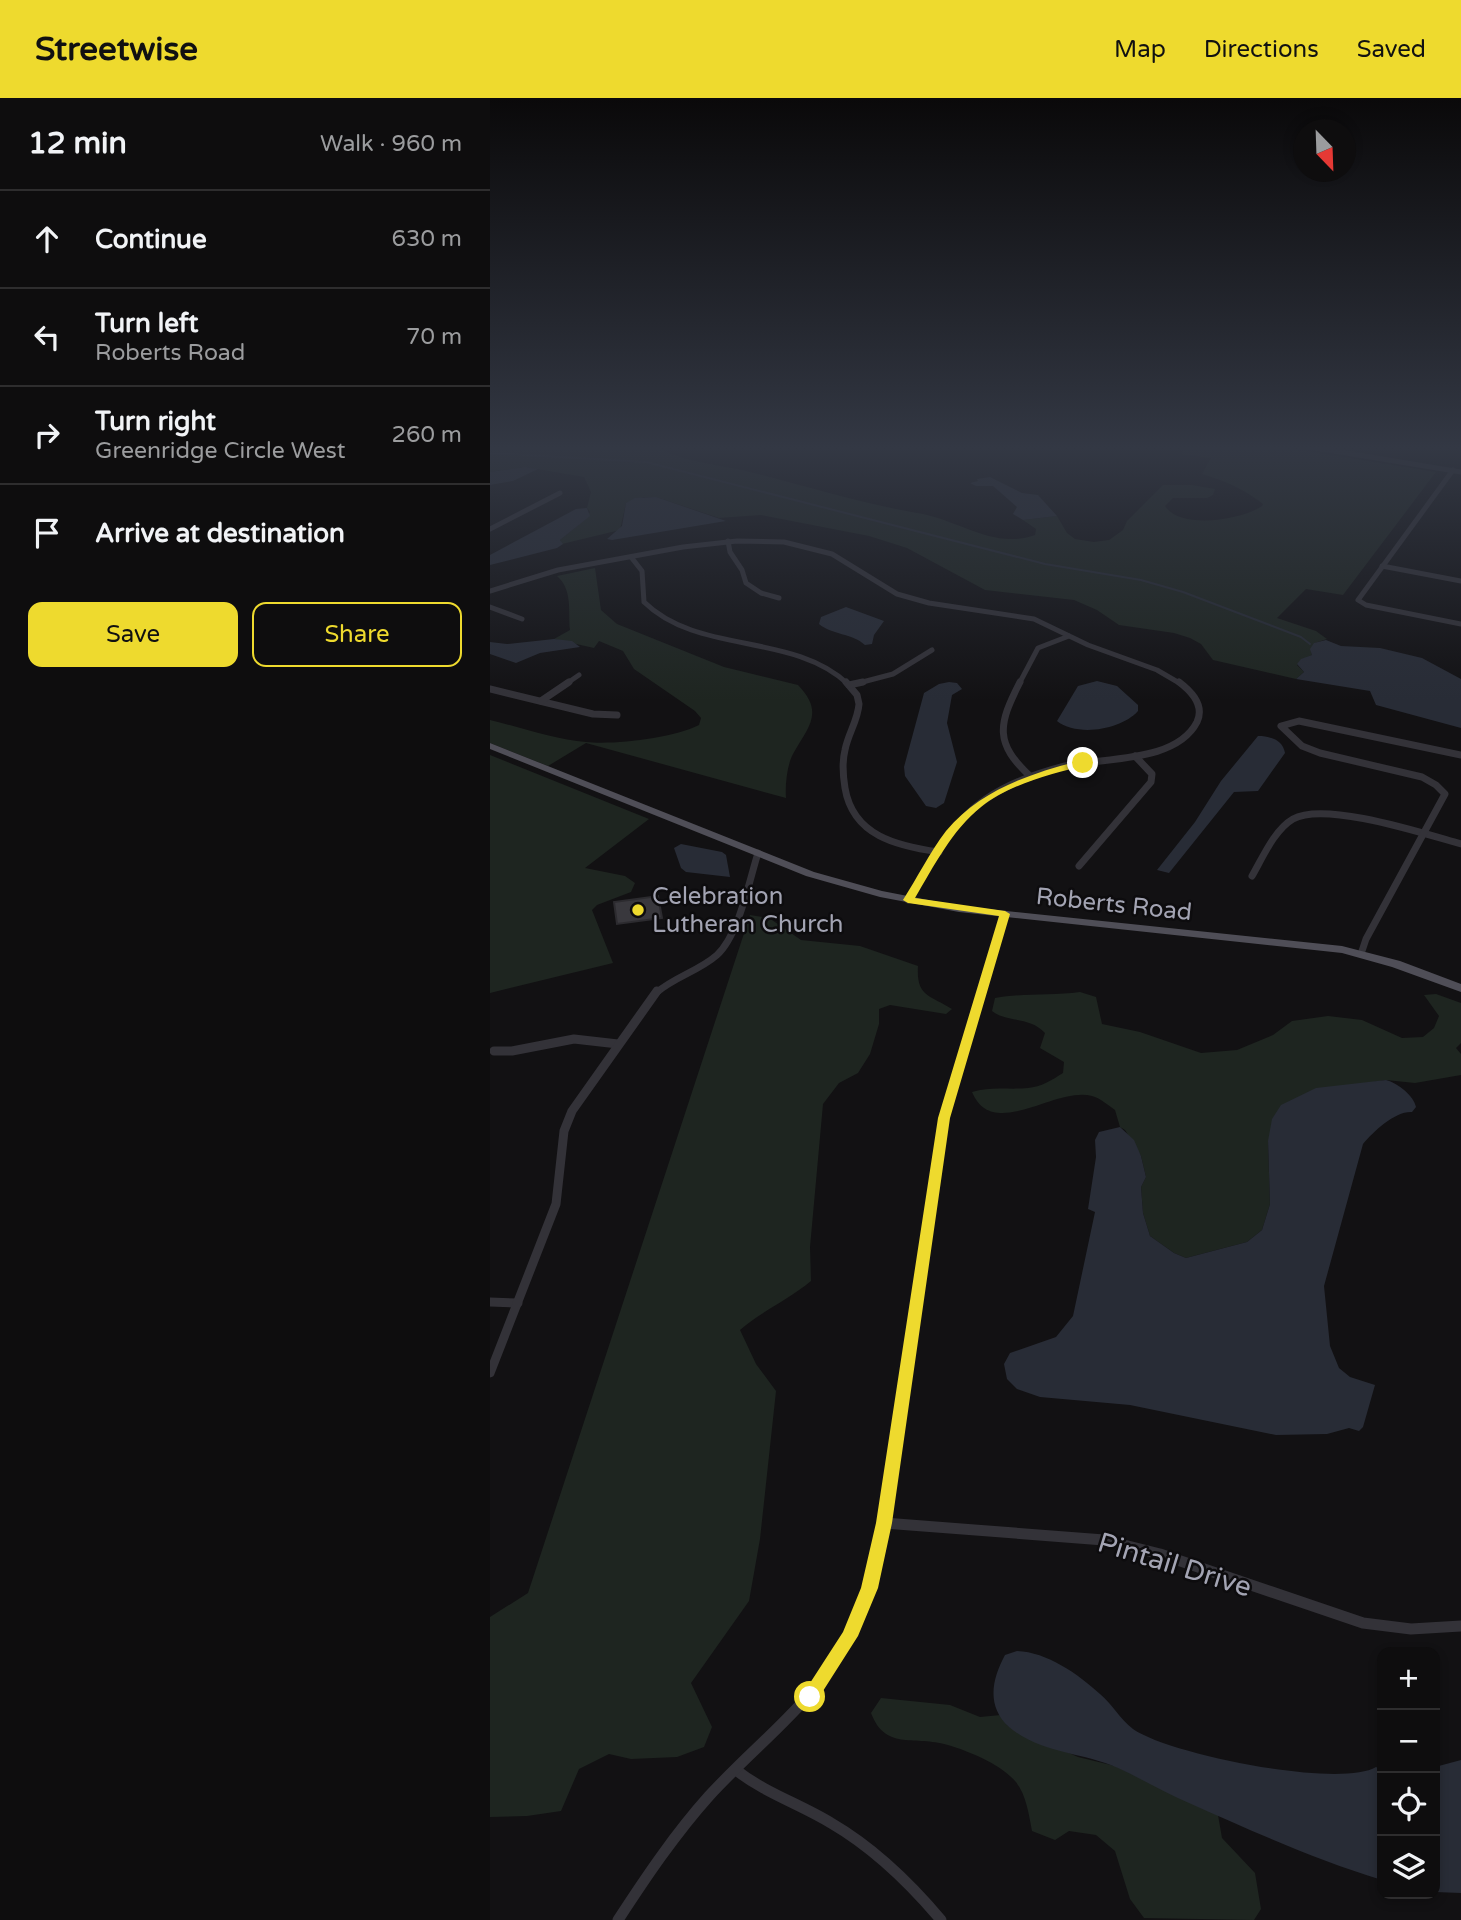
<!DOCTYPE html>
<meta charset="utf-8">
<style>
:root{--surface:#0e0d0e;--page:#171617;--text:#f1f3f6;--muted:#9b9c9e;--line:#2e2d2e;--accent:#eeda2e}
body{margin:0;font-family:"Varela Round",sans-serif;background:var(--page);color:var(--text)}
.controls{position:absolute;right:21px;bottom:21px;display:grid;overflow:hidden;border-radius:14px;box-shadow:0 4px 10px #0003}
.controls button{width:63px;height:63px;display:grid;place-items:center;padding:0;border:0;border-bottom:2px solid var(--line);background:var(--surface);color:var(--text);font:35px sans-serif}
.compass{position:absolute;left:803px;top:21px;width:63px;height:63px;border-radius:50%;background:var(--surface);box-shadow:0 4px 10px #0003;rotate:157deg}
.stop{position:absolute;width:21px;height:21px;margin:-16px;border:5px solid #eeda2e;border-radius:50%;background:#fff}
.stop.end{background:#eeda2e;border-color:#fff;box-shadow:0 2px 7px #0008}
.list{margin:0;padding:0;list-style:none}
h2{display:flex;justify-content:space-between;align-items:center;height:91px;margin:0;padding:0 28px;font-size:30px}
h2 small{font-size:23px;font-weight:400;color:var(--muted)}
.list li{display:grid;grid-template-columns:46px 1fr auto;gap:21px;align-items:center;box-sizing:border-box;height:98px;padding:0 28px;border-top:2px solid var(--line)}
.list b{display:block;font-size:26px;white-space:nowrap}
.list p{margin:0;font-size:23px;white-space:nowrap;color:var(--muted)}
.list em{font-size:23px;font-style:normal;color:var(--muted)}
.actions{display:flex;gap:14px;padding:21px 28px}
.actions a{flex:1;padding:16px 0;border:2px solid var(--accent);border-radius:14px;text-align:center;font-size:24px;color:var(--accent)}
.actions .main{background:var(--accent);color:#111}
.icon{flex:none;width:38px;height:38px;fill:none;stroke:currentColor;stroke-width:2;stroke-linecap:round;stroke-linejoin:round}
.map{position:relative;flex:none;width:971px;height:1822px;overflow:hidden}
header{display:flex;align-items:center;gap:42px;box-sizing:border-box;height:98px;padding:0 35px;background:var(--accent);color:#111}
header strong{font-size:33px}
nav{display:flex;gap:38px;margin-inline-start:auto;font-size:24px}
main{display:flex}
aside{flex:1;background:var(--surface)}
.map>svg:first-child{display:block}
.green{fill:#1e2520}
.water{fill:#282c36}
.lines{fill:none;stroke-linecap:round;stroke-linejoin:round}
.stream{stroke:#282c36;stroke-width:2}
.building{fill:#39383d;stroke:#2c2b2f;stroke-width:2}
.street-far3{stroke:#333238;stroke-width:5}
.street-far2{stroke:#333238;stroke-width:7}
.street-far1{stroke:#333238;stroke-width:9}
.street{stroke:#333238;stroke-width:11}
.primary{fill:#4f4e57;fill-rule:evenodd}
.route{fill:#eeda2e}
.poi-dot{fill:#eeda2e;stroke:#0d0c0e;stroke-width:2.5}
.labels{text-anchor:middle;stroke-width:5;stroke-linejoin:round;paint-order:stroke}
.poi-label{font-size:24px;fill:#a3a4b3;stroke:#0d0c0e;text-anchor:start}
.street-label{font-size:24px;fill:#a3a4b3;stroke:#0d0c0e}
.near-street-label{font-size:28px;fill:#a3a4b3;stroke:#0d0c0e}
</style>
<header>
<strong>Streetwise</strong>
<nav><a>Map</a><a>Directions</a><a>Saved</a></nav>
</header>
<main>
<aside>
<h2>12 min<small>Walk · 960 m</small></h2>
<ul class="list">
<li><svg class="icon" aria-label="ahead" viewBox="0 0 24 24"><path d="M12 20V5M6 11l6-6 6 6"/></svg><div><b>Continue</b></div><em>630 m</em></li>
<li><svg class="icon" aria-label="left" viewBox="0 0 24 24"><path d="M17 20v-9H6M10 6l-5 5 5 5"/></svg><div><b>Turn left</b><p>Roberts Road</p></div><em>70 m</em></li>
<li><svg class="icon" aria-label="right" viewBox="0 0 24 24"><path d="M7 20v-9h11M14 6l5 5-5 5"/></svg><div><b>Turn right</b><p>Greenridge Circle West</p></div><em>260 m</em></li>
<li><svg class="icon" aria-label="arrive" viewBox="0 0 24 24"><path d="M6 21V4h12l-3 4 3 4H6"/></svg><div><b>Arrive at destination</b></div></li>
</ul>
<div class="actions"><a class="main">Save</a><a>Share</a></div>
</aside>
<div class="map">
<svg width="971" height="1822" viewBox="0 0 971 1822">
<rect width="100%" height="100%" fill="#121113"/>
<!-- green -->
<g class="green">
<path d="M0 348H169C180 362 236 368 256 373 313 387 369 405 427 415 468 421 503 452 545 437L546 431 533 422 567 418 577 435 585 441 604 444 619 442 633 432 637 423 673 387H702L725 391 723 397 717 400H683L675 408C690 432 752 422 772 408L773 406C754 391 735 383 712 376L721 360 691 356 698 348H785L946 374 853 497 816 491 787 520 826 533 837 541 825 545 821 551 822 557 811 562 807 567 814 574 806 581 723 562 711 546 700 540 684 535 629 527 607 512 584 502 495 492 417 450 379 438 271 417 229 420 166 399H154L136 405 130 432 72 446 70 442 92 424 100 414 97 410 101 394 94 379 35 369 0 374Z"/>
<path d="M105 470 111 512 127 526 234 569 308 587C335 615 318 629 303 656 297 667 295 687 296 700L96 645 58 668 0 645V622C30 629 66 642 96 644 125 647 183 640 209 627L211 620 205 613 144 571 133 553 109 543 104 550 64 541 80 532C78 513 83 492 67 478Z"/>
<polygon points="0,657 159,721 95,770 135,778 145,785 141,794 107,807 102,812 123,865 0,895"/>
<path d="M260 817 279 820 311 842 370 848 428 868C426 899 440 897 462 911L456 916 400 907 389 911V926L380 956 368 975 349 985 333 1006 320 1149 321 1183C298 1202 272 1213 250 1232L266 1266 286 1293 270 1441 259 1503 201 1585 222 1629 214 1649 187 1659 141 1661 119 1656 89 1671 71 1713 37 1718 0 1719V1519L38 1495Z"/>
<path d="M590 894 606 899 612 926 650 934 711 955 747 952 783 937 802 923 838 918 872 922 912 940 933 939 944 930 949 918 934 897 946 896 971 905V945L966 950 971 956V977L925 985 896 982 871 986 778 1043 780 1106 772 1132 757 1144 696 1160 684 1155 660 1138 653 1115 651 1089 656 1079 651 1058 635 1032 630 1029 625 1012C618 1007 610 1000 602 998 565 988 503 1044 482 994 501 988 518 992 538 990 551 989 562 982 573 975L574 964 550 950 555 935C540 918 517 925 502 913L505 900C532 895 561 898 590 894Z"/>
<path d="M391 1600 460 1607 490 1619 511 1617 518 1628 588 1659 625 1668 728 1717 732 1740 765 1775 771 1811 764 1822 654 1820 640 1801 625 1753 606 1737 579 1733 565 1742 542 1733C539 1717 536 1695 525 1683 511 1666 474 1651 454 1646 423 1638 395 1652 381 1615Z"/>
</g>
<!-- water -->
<g class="water">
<polygon points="35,369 48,371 23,383 0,387 0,374"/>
<polygon points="500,379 532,395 548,397 567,418 533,422 523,416 527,409 503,388 486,388 480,385 488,383 487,381"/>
<polygon points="166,399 236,423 122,442 117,441 132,428 136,405 145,400"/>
<polygon points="97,410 100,418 70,442 73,446 67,450 0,467 0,457 86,411"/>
<path d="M356 509 394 523 384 537 382 546 375 547C362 535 342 537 329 526L331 519Z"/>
<polygon points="64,541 82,543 90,549 50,555 26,565 0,556 0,544 17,546"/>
<polygon points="836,542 851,548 890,550 932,560 971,581 971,630 886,607 880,593 806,581 814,574 807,566 811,561 822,557 820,551 824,545"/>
<path d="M607 583 627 588 648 607V613C631 632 587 639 567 623L588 588Z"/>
<polygon points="459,584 467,585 472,591 462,597 457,625 467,664 454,705 446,710 436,708 415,678 414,669 434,595 449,586"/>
<path d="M768 638C780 638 793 642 795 655L768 693 744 694 679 775 667 772 705 724 731 683Z"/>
<polygon points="191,746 232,754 236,757 240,779 196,774 191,770 184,750"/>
<path d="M896 982C908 985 924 998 926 1009L922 1014C905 1013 884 1033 873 1046L834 1188 840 1248 849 1270 860 1279 885 1287 873 1329 869 1333 859 1330 837 1336 786 1337 640 1307 550 1299 527 1291 517 1281 514 1266 520 1255 566 1239 583 1218 605 1114 598 1111 606 1059 605 1042 609 1034 630 1029 644 1042 651 1058 656 1079 651 1089 653 1115 660 1138 684 1155 696 1160 757 1144 772 1132 780 1106 778 1043 782 1021 791 1007 826 990Z"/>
<path d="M527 1553C557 1554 588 1576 610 1596 622 1606 630 1621 643 1631 678 1656 849 1691 886 1669L892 1672V1782C826 1762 762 1733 699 1705 675 1695 652 1681 628 1670 592 1654 551 1656 519 1629 496 1608 502 1581 515 1557Z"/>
<polygon points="971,1662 971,1795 945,1794 945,1669"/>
</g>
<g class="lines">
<!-- stream -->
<polyline class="stream" points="0,355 156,364 555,466 651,482 693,494 811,539 820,546"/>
</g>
<!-- building -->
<polygon class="building" points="168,798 172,820 127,826 124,804"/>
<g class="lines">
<!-- street-far3 -->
<g class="street-far3">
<polyline points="349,348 357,350"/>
<polyline points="814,348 971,374"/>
<polyline points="963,372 868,502 876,507 971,526"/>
<polyline points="0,431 70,395"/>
<polyline points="238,443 240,454 252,472 256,485 271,495 289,500"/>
<path d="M141 459 152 473 154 504C208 557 303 534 358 586"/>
<polyline points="892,468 971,483"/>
<polyline points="0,493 68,472 193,449 247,443 294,444 342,456 407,496 439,505 544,521 598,547 667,572 691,586"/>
<polyline points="0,509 32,521"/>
<polyline points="76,586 89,577"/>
<polyline points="365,586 403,576 442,552"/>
<polyline points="529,586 548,550 579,538"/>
</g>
<!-- street-far2 -->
<g class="street-far2">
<path d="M356 584 367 597 369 606C368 622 358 636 355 652 352 664 353 678 355 690 363 738 407 748 449 754"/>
<path d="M530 584C508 627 504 645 541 679"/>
<polyline points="359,587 373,584"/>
<polyline points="0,591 103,616 127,617"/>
<polyline points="51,603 79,584"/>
<polyline points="589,768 661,684 662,676 645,658"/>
<path d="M762 778C772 761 784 732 803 721 835 703 935 736 971 746"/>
<path d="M418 802C440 766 460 725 496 701 519 685 548 675 575 668 614 659 686 665 707 624 715 607 701 593 689 584"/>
<polyline points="871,856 876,841 955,696 946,687 932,679 830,655 812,648 791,628 809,623 971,657"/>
<path d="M166 895C184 879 209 873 227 857 249 837 259 783 268 755"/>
<polyline points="492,895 515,816"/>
</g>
<!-- street-far1 -->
<g class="street-far1">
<polyline points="4,953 22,953 84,941 128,946"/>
<polyline points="0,1204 28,1205"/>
<polyline points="0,1275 66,1106 74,1033 82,1013 167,893"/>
<polyline points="413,1297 454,1020 492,893"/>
</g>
<!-- street -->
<g class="street">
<polyline points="394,1425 614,1442 670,1456 873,1525 921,1531 971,1528"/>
<path d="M246 1672C275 1695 310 1706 341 1725 384 1750 419 1784 451 1822"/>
<path d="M128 1822C156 1779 185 1736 219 1698 276 1636 332 1601 369 1520 397 1459 403 1362 413 1296"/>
</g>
<!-- primary -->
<polygon class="primary" points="0,645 324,774 392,793 469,808 852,848 910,863 971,886 971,894 902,869 852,855 469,814 390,799 316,778 0,651"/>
</g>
<!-- sky -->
<linearGradient id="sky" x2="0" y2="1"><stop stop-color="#0a090a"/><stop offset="0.58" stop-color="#333844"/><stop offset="1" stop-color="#333844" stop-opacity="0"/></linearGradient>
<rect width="971" height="603" fill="url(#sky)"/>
<!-- route -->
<path class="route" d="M593 662 596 663V667C562 676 519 686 491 709 462 732 444 768 425 800L515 813 520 816 460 1020 402 1425 388 1490 368 1538 326 1604 320 1606 314 1604 311 1599 353 1534 371 1490 386 1425 448 1020 509 818 418 805 413 802C427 780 440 754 456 733 491 691 542 675 593 662Z"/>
<!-- markers -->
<circle class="poi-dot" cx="148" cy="812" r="7"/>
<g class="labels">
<!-- poi labels -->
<g class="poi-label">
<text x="162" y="806">Celebration<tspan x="162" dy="28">Lutheran Church</tspan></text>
</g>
<!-- street labels -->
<g class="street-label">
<text transform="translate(624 806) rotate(6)" y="8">Roberts Road</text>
</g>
<!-- near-street labels -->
<g class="near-street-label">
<text transform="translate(685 1466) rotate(17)" y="10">Pintail Drive</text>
</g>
</g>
</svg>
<div class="controls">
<button>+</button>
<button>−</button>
<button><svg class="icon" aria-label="locate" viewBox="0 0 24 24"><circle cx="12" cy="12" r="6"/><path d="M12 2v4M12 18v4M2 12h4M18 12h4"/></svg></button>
<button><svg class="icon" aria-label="layers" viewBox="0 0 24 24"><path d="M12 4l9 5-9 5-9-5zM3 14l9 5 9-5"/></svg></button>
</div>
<svg class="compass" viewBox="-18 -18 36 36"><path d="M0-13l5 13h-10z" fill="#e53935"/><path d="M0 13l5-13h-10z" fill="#9b9c9e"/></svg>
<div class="stop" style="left:320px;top:1599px"></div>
<div class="stop end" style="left:593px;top:665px"></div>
</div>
</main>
